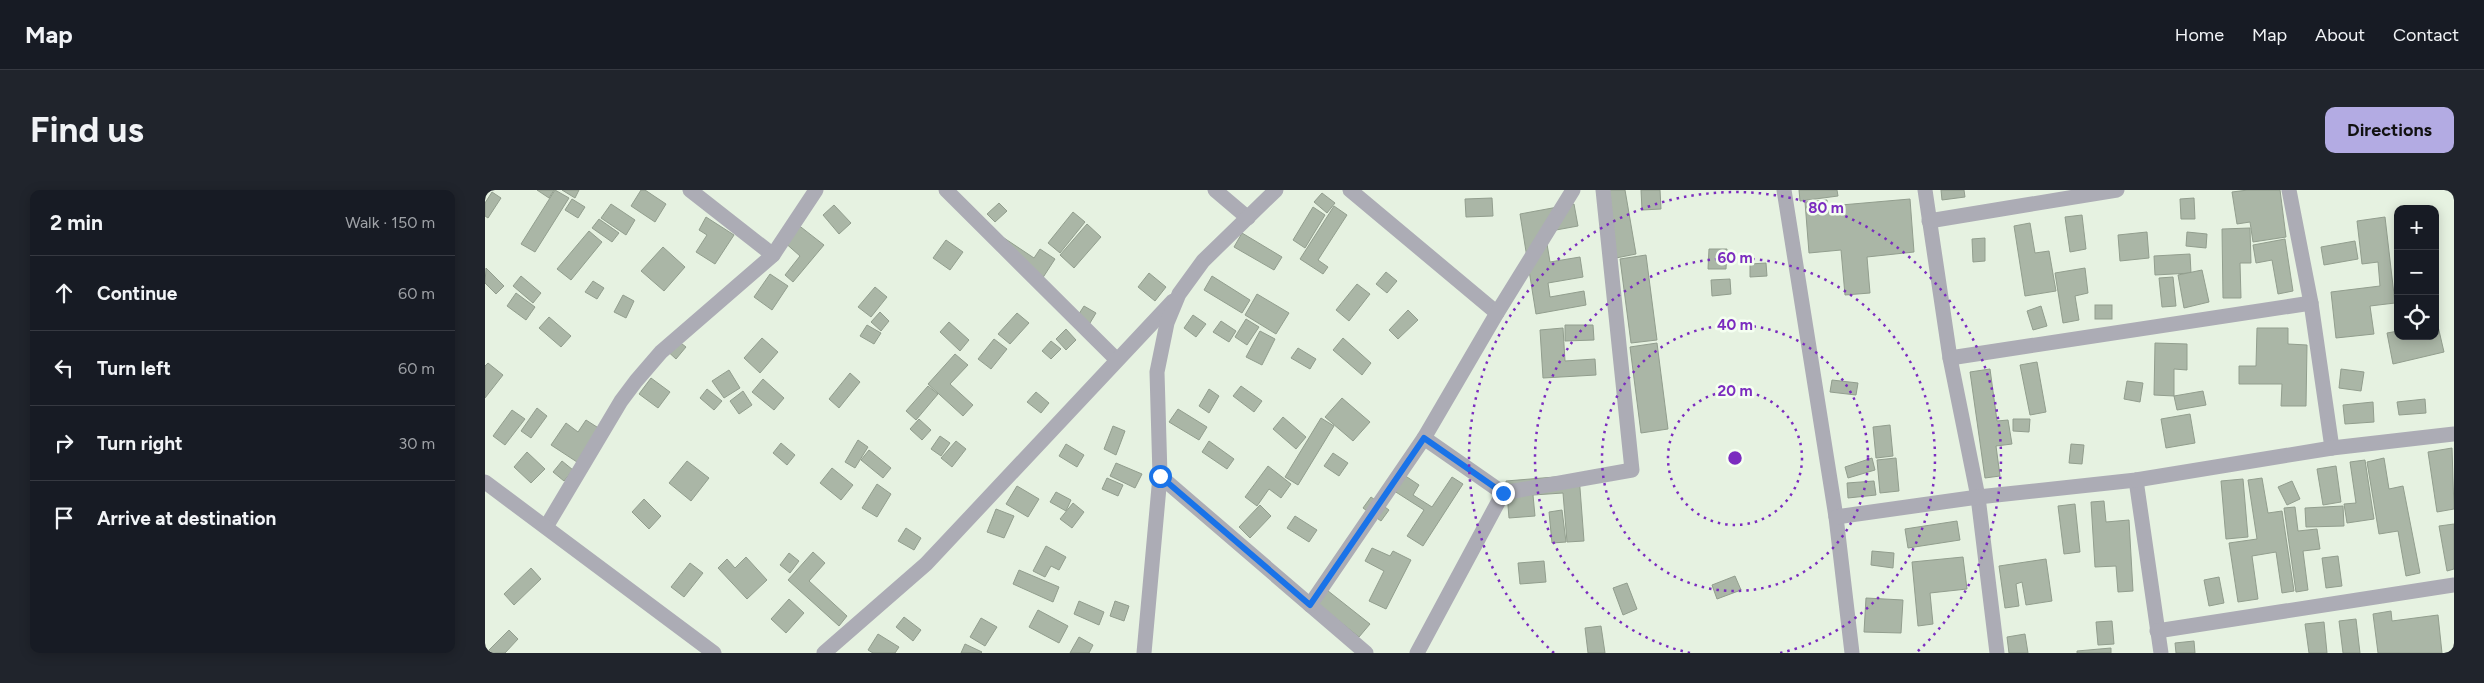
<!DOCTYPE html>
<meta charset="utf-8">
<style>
:root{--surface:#171b24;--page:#20242c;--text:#f1f3f6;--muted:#9ea1a6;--line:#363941;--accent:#b3abe3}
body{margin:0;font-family:Figtree,sans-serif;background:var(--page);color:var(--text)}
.controls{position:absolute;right:15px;top:15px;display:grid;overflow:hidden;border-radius:10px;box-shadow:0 2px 12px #0003}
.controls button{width:45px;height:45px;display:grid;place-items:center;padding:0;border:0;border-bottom:1px solid var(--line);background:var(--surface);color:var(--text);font:25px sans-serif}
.stop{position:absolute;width:15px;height:15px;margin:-11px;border:4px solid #1a73e8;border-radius:50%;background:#fff}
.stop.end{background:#1a73e8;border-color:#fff;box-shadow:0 1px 5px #0008}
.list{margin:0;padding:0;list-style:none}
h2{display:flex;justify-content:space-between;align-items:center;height:65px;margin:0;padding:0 20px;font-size:21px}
h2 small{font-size:16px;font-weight:400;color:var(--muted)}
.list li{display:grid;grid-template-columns:32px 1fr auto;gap:15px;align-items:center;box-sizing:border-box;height:75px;padding:0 20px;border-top:1px solid var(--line)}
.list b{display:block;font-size:19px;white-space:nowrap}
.list em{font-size:16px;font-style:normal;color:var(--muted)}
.icon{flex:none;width:28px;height:28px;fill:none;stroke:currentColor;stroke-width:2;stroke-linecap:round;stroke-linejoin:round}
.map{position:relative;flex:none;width:1969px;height:463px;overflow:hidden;border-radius:10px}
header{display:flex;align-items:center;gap:30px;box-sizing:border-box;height:70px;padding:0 25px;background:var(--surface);border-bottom:1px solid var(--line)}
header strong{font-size:24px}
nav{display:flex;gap:28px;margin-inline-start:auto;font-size:18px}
.intro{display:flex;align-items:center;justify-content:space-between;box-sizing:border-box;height:120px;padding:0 30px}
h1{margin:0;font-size:35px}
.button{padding:12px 22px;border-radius:10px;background:var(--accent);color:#111;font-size:18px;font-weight:700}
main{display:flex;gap:30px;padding:0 30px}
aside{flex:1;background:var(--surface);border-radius:10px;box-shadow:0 2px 12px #0003}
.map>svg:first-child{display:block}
.building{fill:#aab6a6;stroke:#929e8e}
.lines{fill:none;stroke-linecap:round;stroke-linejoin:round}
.minor{stroke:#acacb5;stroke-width:15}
.tertiary{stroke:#acacb5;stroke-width:15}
.route{stroke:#1a73e8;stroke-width:6}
.ring{fill:none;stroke:#7b2cbf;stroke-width:2.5;stroke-dasharray:2.5 5}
.centre{fill:#7b2cbf;stroke:#f5fff1;stroke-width:2.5}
.ring-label{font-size:15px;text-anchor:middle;font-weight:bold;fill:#7b2cbf;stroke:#f5fff1;stroke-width:5;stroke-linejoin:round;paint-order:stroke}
</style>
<header>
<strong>Map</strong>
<nav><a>Home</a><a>Map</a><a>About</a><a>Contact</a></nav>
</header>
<div class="intro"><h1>Find us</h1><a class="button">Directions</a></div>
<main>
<aside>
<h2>2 min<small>Walk · 150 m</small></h2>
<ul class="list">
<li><svg class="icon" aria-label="ahead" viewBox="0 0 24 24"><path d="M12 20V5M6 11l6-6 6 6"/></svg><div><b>Continue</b></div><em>60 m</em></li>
<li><svg class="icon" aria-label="left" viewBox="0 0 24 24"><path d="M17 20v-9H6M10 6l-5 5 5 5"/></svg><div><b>Turn left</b></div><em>60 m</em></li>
<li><svg class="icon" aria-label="right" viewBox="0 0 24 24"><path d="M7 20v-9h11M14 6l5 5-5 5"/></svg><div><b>Turn right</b></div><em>30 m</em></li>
<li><svg class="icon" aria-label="arrive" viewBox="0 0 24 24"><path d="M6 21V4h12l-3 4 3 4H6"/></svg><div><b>Arrive at destination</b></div></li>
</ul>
</aside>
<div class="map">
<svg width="1969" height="463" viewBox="0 0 1969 463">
<rect width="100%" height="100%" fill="#e6f2e1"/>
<!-- building -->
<g class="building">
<polygon points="52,0 69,0 64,8"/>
<polygon points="70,0 84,8 50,62 36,54"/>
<polygon points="77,0 94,0 90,8"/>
<polygon points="156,0 160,0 181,14 170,32 146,16"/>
<polygon points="1119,0 1140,0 1151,64 1131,68"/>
<polygon points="1156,0 1175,0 1176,19 1157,20"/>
<polygon points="1314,0 1352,0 1353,6 1315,11"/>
<polygon points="1456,0 1479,0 1480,7 1457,10"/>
<polygon points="1763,0 1795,0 1801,47 1768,52 1765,32 1752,34 1747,2"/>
<polygon points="7,2 16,8 3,28 0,26 0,13"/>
<polygon points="837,3 850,13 842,23 829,12"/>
<polygon points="1007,8 1008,26 981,27 980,9"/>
<polygon points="1709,8 1710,29 1696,29 1695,9"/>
<polygon points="87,9 100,17 93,28 80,20"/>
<polygon points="1425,9 1429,62 1382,67 1385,103 1360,105 1356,60 1324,63 1320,12 1342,10 1343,20 1356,20 1356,15"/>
<polygon points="514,13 522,21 510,32 502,24"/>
<polygon points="126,14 150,30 141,45 116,28"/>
<polygon points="1089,14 1093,36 1060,42 1065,72 1095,67 1098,87 1063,93 1065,107 1099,101 1101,115 1051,124 1035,24"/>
<polygon points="349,15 366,33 354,44 338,25"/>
<polygon points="849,16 862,25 833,70 843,77 838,84 815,69"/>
<polygon points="828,17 840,25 820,58 808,50"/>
<polygon points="588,22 600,32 575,63 563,53"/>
<polygon points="1597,25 1601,59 1585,62 1580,27"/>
<polygon points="221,27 249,45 230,74 211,62 222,45 214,40"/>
<polygon points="1900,27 1910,113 1885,116 1889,144 1851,148 1846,102 1895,96 1893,72 1877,74 1872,31"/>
<polygon points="114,29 134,43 127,52 107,38"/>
<polygon points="1545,33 1550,63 1564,61 1571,101 1540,106 1529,36"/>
<polygon points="312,34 339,55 308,92 300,85 315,66 298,51"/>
<polygon points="602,34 616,47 589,78 575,65"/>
<polygon points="1765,38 1766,73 1755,73 1756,108 1738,108 1737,39"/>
<polygon points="104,41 117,52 86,90 72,79"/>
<polygon points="1662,42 1664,68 1635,71 1633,45"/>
<polygon points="1702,42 1722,44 1721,58 1701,56"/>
<polygon points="757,43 797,67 789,80 749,57"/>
<polygon points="519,48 549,68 555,59 570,69 557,89"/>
<polygon points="1500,48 1500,71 1488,72 1487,49"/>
<polygon points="1800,49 1808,101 1793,104 1787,70 1771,73 1768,55"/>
<polygon points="461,50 478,62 465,80 448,68"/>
<polygon points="1870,51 1873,69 1839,75 1836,57"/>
<polygon points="178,57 200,77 179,101 156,81"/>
<polygon points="1224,59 1242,59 1241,79 1223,79"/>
<polygon points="1705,64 1706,83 1670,85 1669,66"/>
<polygon points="1161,65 1172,150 1146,153 1135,69"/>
<polygon points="1281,73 1282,86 1265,87 1265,74"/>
<polygon points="1,78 19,96 11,104 0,93"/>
<polygon points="1600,78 1603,103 1590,106 1594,130 1578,133 1570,83"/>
<polygon points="1717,80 1724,112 1699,118 1693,85"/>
<polygon points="901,82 912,91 902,103 891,94"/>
<polygon points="664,83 681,97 670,111 653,97"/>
<polygon points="285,84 303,96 287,120 269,107"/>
<polygon points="36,86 56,103 48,113 28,96"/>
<polygon points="727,86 765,110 757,123 719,100"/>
<polygon points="1688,87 1691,116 1677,117 1674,88"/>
<polygon points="1245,89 1246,104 1227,106 1226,90"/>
<polygon points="108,91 119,98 112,109 100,102"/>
<polygon points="872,94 885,104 864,131 851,120"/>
<polygon points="390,97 402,107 386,127 373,117"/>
<polygon points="31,103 50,117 41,130 22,116"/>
<polygon points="772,104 804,123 791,144 760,125"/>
<polygon points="138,105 149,111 141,128 129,122"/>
<rect x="1610" y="115" width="17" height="14"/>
<polygon points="599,116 611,123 602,138 590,130"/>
<polygon points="1556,116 1562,136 1548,140 1542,121"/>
<polygon points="923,120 933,130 913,149 904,140"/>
<polygon points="395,122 404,131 396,141 386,132"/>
<polygon points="532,123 544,133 525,154 513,144"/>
<polygon points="708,125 721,134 711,147 699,138"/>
<polygon points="64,127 86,146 76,157 54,138"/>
<polygon points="761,129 774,137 762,155 750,147"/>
<polygon points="736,131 751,141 744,152 728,142"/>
<polygon points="464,132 484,150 475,161 455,142"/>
<polygon points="1950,132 1952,132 1959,162 1908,174 1902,143 1913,141 1913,146 1950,146"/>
<polygon points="382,135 396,143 389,154 375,146"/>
<polygon points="1080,135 1108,135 1109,150 1080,151"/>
<polygon points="1078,138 1080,171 1110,169 1111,185 1058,188 1055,140"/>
<polygon points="1772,138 1803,138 1803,154 1822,155 1821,216 1796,216 1797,194 1754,194 1754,176 1771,176"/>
<polygon points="581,139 591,150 581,160 571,149"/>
<polygon points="775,141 790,149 777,175 761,167"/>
<polygon points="188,147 201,157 191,169 179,158"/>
<polygon points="277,148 293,162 275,183 259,168"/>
<polygon points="858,148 886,173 877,185 848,160"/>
<polygon points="509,149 522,159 506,179 493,169"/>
<polygon points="566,151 576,159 566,169 557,161"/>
<polygon points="1172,153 1183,239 1156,243 1145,157"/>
<polygon points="1670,153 1702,154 1702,180 1689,179 1689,206 1669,205"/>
<polygon points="813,158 831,169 825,179 806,168"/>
<polygon points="470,164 483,175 465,194 488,215 478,226 443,194"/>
<polygon points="1552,172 1561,222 1545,225 1535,175"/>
<polygon points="3,173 18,185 0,208 0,176"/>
<polygon points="1505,179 1512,231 1523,230 1527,254 1511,256 1515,286 1500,288 1485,182"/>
<polygon points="1856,179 1879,182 1876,201 1854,198"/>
<polygon points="244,180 255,198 239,208 227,191"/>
<polygon points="365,183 375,192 354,218 344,209"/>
<polygon points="166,188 185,202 173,218 154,204"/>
<polygon points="278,189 299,208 289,220 267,202"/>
<polygon points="1347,190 1373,193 1371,205 1345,202"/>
<polygon points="1642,191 1658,193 1655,212 1639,209"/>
<polygon points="443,196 453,204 431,230 421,221"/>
<polygon points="756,196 777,211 769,222 748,206"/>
<polygon points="222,199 237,211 229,220 215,208"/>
<polygon points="724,199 734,206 724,223 714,216"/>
<polygon points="258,201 267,215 254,224 245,211"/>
<polygon points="1718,201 1721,215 1692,220 1689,206"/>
<polygon points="551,202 564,213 556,223 542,212"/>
<polygon points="857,208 885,232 868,251 840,227"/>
<polygon points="1940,209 1941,223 1914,225 1912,212"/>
<polygon points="1888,212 1889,232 1860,234 1858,215"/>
<polygon points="52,218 62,226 46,248 36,241"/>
<polygon points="693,219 722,237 714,250 684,232"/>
<polygon points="27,220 40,229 20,255 8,246"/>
<polygon points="1705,224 1710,253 1681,258 1676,229"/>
<polygon points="798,227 821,247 811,259 788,239"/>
<polygon points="836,228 849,236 813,295 800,287"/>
<polygon points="434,229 446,240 437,250 425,239"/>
<polygon points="1528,229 1545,229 1544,242 1528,241"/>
<polygon points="101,230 115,239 92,272 66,255 81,233 93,242"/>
<polygon points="1405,235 1408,266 1391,268 1388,237"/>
<polygon points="628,236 640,241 631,265 619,259"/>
<polygon points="455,246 465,253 456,266 446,259"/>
<polygon points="373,250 383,257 370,278 360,272"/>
<polygon points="471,251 481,259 467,277 456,268"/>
<polygon points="724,251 749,269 742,279 717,262"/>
<polygon points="296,253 310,265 302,275 288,263"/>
<polygon points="581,254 599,265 592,277 574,266"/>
<polygon points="1586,254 1599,255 1597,274 1584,273"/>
<polygon points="1967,258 1969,319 1952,322 1943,262"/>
<polygon points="384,260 406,278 398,288 376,270"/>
<polygon points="42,262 60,279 46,293 29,277"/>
<polygon points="848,263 863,273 854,286 839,276"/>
<polygon points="1387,268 1390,280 1363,288 1360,277"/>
<polygon points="1411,268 1414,301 1395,303 1392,270"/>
<polygon points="1899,268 1904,299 1918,296 1935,383 1921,386 1913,341 1894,344 1882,272"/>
<polygon points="1880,270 1889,329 1862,333 1859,314 1871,313 1865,272"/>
<polygon points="77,271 88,280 79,291 68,282"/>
<polygon points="202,271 224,288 206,311 184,293"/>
<polygon points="631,273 657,284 650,298 625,286"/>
<polygon points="783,276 806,294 796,308 784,299 772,316 760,307"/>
<polygon points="1851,276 1856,312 1838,315 1832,279"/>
<polygon points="347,278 368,295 356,310 335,293"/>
<polygon points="913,281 934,295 928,305 947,317 967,287 978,294 938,356 922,346 939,320 903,297"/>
<polygon points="1094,285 1099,351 1082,352 1078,303 1048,305 1050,326 1024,328 1021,291"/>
<polygon points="622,288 638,295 633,306 617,299"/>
<polygon points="1777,288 1783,323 1797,321 1809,401 1797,403 1791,362 1767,366 1773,409 1753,412 1744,353 1772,349 1763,290"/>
<polygon points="1758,289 1763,347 1741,349 1736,291"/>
<polygon points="1389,291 1391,305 1363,308 1362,293"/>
<polygon points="1807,291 1815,309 1802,315 1793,297"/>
<polygon points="392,294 406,304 392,327 377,318"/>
<polygon points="532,296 554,309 543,327 521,314"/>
<polygon points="571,302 586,310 581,321 565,312"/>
<polygon points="886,307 904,320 896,331 878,318"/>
<polygon points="159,309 176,326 164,339 147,322"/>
<polygon points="1619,311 1621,332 1644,330 1648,401 1633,402 1631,376 1610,377 1606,312"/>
<polygon points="588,313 599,322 587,338 575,329"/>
<polygon points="1590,314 1595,362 1579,364 1573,316"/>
<polygon points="775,315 786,326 765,348 754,337"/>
<polygon points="1858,316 1859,336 1821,337 1820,318"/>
<polygon points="1810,317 1813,341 1832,339 1835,359 1818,361 1823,400 1811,402 1799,318"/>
<polygon points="511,319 529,326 519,348 502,342"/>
<polygon points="1077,320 1081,352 1067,353 1064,322"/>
<polygon points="810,326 832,340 824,352 802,338"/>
<polygon points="1472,331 1475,350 1423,358 1420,339"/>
<polygon points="1969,334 1969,379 1962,381 1954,336"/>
<polygon points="421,338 436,348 429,360 413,351"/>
<polygon points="561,356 581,367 574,380 566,376 560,387 548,381"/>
<polygon points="887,358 905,366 908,361 926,370 901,419 884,411 899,381 880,371"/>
<polygon points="1387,361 1409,363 1408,378 1386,375"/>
<polygon points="328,362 340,373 324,391 362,426 354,436 303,390"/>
<polygon points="304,363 314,371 305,383 295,375"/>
<polygon points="1853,366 1857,396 1841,398 1837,368"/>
<polygon points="261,367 282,390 262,409 233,378 242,369 250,378"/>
<polygon points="1478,367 1482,399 1445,403 1448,434 1433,436 1427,372"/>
<polygon points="1561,369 1567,411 1541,415 1537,392 1531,394 1534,416 1520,418 1514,376"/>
<polygon points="1059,371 1061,392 1035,394 1033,373"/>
<polygon points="205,373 218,383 199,407 186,397"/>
<polygon points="46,378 56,389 29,415 19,404"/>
<polygon points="534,380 574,397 568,412 528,394"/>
<polygon points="1250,386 1256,400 1232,409 1227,395"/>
<polygon points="1734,387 1739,413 1724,416 1719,390"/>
<polygon points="833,393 885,434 874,447 823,406"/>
<polygon points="1142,393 1152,419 1138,425 1128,398"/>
<polygon points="1381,408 1418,410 1416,443 1379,442"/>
<polygon points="304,409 319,423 301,443 286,429"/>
<polygon points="594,411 619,422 614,435 589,424"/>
<polygon points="630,411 644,416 639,431 625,426"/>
<polygon points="553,420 583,436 574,453 544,437"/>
<polygon points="1906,421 1907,431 1953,425 1957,463 1893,463 1888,424"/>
<polygon points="419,427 436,440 428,451 411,437"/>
<polygon points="496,428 512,437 500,456 485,447"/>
<polygon points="1871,429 1875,463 1858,463 1854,431"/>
<polygon points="1627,431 1629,454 1613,455 1611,432"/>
<polygon points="1839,432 1842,463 1824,463 1820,434"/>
<polygon points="1116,436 1120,463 1103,463 1100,438"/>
<polygon points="24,440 33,449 20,463 1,463"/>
<polygon points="393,444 414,457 410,463 388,463 383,460"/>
<polygon points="1540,444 1543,463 1524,463 1522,447"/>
<polygon points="594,447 608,455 604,463 585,463"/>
<polygon points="1709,451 1710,463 1691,463 1690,453"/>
<polygon points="480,454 497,462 496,463 476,463"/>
<polygon points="1626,458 1626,463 1592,463 1592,461"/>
</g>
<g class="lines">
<!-- minor -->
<g class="minor">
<polyline points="205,0 288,65"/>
<polyline points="461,0 631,169"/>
<polyline points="730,0 763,28"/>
<polyline points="865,0 1012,123"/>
<polyline points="1299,0 1351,327 1367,463"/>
<polyline points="1440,0 1465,168 1493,307 1512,463"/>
<polyline points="1804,0 1826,113 1847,258"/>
<polyline points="1444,31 1632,0"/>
<polyline points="1465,168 1826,113"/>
<polyline points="939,248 1018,303 1147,280 1118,0"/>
<polyline points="675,286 881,463"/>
<polyline points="1651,290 1676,463"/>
<polyline points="1351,327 1493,307 1651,290 1847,258 1969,244"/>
<polyline points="61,337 136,211 151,191 176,162 288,65 331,0"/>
<polyline points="825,415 939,248 1012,123 1088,0"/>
<polyline points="1672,441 1969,395"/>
<polyline points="932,463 1018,303"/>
</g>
<!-- tertiary -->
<g class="tertiary">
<polyline points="0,292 229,463"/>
<polyline points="339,463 441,374 688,111"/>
<polyline points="659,463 675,286 672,182 682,133 694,104 718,71 791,0"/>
</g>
</g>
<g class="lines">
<!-- route -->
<polyline class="route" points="675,286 825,415 939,248 1018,303"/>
</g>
<!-- distance rings -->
<g class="ring">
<circle cx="1250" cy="268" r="67"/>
<circle cx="1250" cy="268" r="133"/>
<path d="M1205 463A200 200 0 1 1 1295 463"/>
<path d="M1069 463A266 266 0 1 1 1431 463"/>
</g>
<circle cx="1250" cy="268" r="8" class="centre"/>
<g class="ring-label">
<text x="1341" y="23">80 m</text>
<text x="1250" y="73">60 m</text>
<text x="1250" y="140">40 m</text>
<text x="1250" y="206">20 m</text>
</g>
</svg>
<div class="controls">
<button>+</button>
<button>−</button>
<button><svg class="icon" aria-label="locate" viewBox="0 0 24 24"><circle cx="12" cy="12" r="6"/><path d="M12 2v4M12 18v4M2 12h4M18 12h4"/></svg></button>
</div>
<div class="stop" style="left:675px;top:286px"></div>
<div class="stop end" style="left:1018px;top:303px"></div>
</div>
</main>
